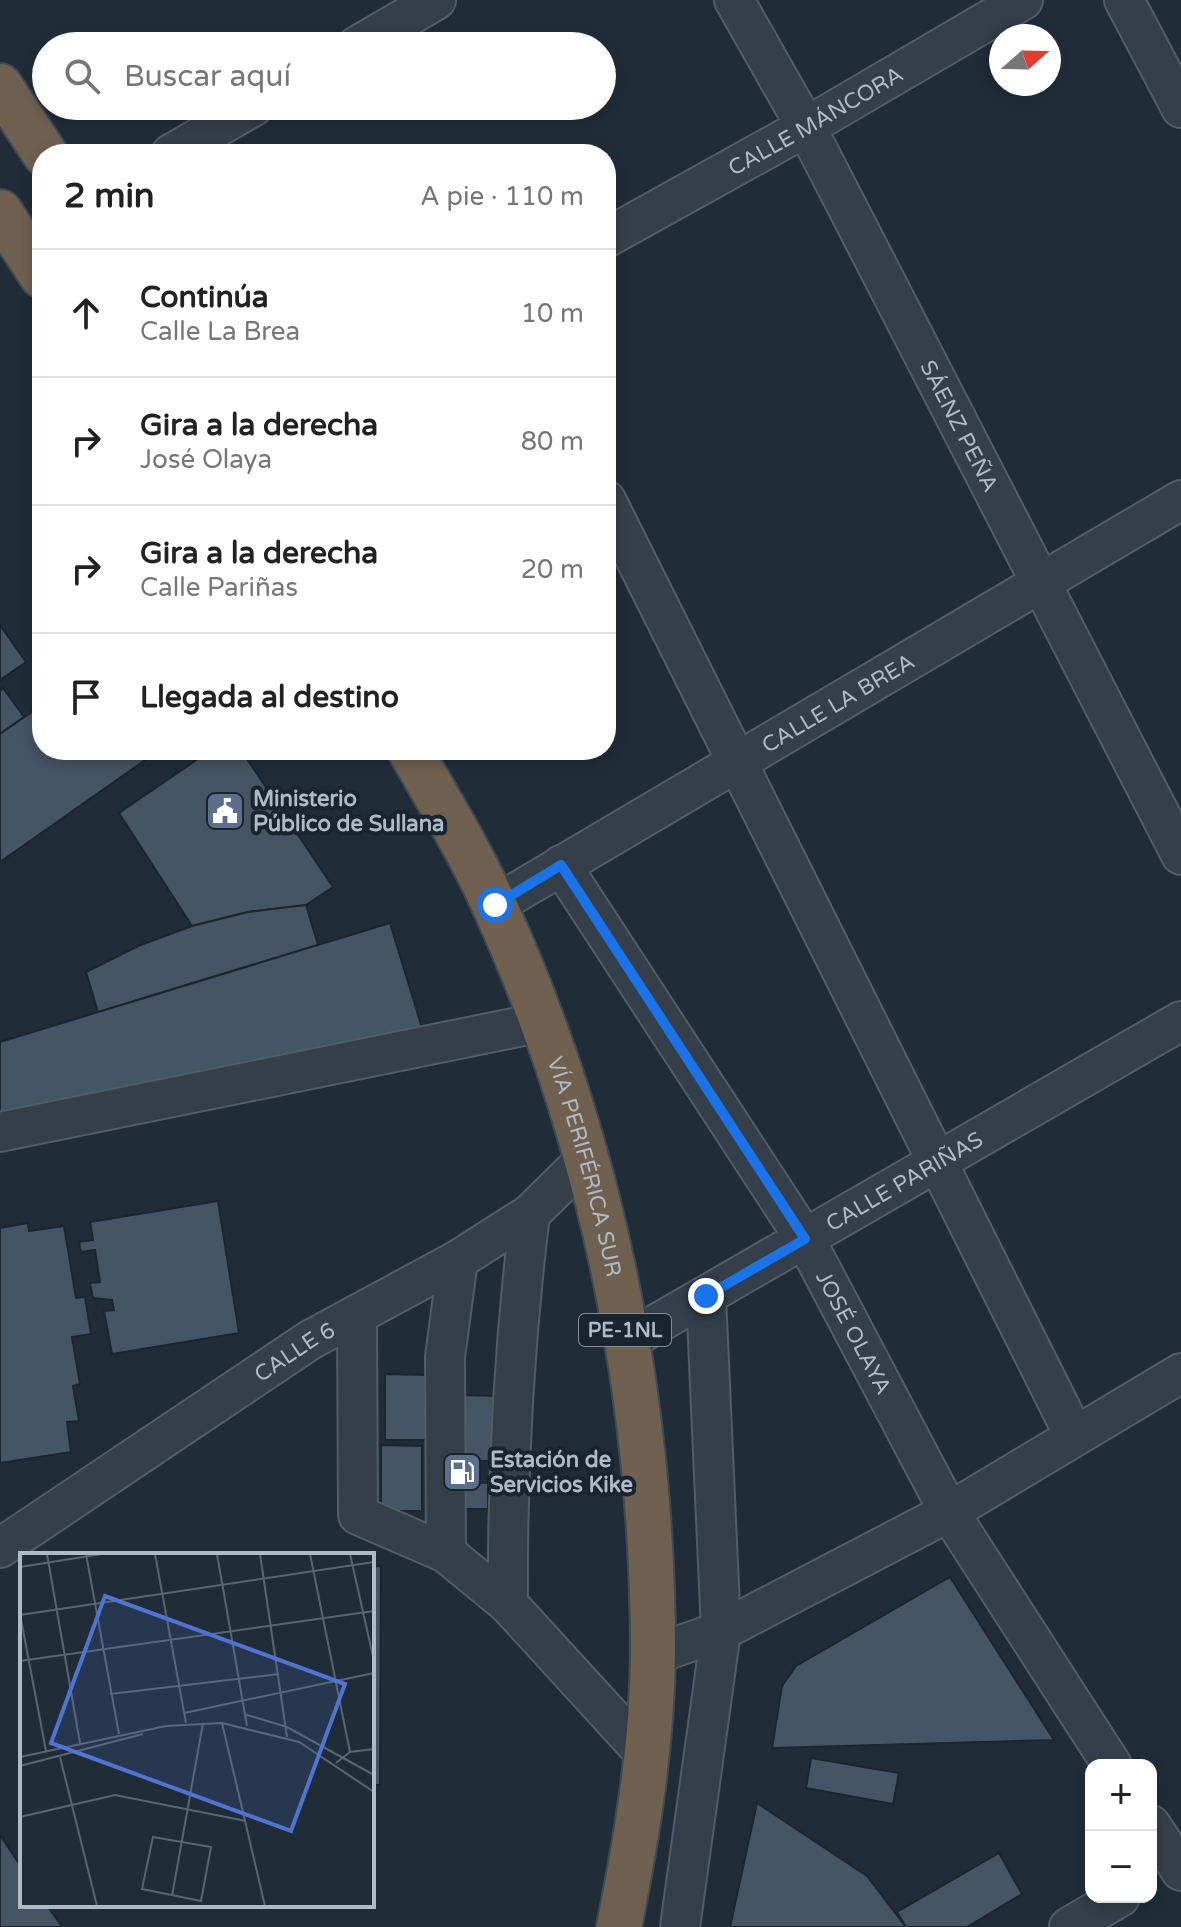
<!DOCTYPE html>
<html lang="es">
<meta charset="utf-8">
<style>
:root{--surface:#fff;--page:#f6f6f6;--text:#222;--muted:#767676;--line:#e0e0e0}
body{margin:0;font-family:"Varela Round",sans-serif;background:var(--page);color:var(--text)}
.controls{position:absolute;right:24px;bottom:24px;display:grid;overflow:hidden;border-radius:16px;box-shadow:0 4px 12px #0003}
.controls button{width:72px;height:72px;display:grid;place-items:center;padding:0;border:0;border-bottom:2px solid var(--line);background:var(--surface);color:var(--text);font:40px sans-serif}
.compass{position:absolute;left:989px;top:24px;width:72px;height:72px;border-radius:50%;background:var(--surface);box-shadow:0 4px 12px #0003;rotate:70deg}
.stop{position:absolute;width:24px;height:24px;margin:-18px;border:6px solid #1a73e8;border-radius:50%;background:#fff}
.stop.end{background:#1a73e8;border-color:#fff;box-shadow:0 2px 8px #0008}
.list{margin:0;padding:0;list-style:none}
h2{display:flex;justify-content:space-between;align-items:center;height:104px;margin:0;padding:0 32px;font-size:34px}
h2 small{font-size:26px;font-weight:400;color:var(--muted)}
.list li{display:grid;grid-template-columns:52px 1fr auto;gap:24px;align-items:center;box-sizing:border-box;height:128px;padding:0 32px;border-top:2px solid var(--line)}
.list b{display:block;font-size:30px;white-space:nowrap}
.list p{margin:0;font-size:26px;white-space:nowrap;color:var(--muted)}
.list em{font-size:26px;font-style:normal;color:var(--muted)}
.icon{flex:none;width:44px;height:44px;fill:none;stroke:currentColor;stroke-width:2;stroke-linecap:round;stroke-linejoin:round}
.map{position:relative;flex:none;width:1181px;height:1927px;overflow:hidden}
.search{position:absolute;background:var(--surface);box-shadow:0 4px 12px #0003;left:32px;top:32px;width:584px;height:88px;display:flex;align-items:center;gap:20px;box-sizing:border-box;padding:0 28px;border-radius:44px;color:var(--muted);font-size:30px}
.panel{position:absolute;background:var(--surface);box-shadow:0 4px 12px #0003;left:32px;top:144px;width:584px;height:616px;border-radius:32px}
.map>svg:first-child{display:block}
.building{fill:#465563;stroke:#1b2630;stroke-width:2}
.lines{fill:none;stroke-linecap:round;stroke-linejoin:round}
.minor-casing{stroke:#515d67;stroke-width:42}
.highway-casing{stroke:#3e4a54;stroke-width:48}
.minor{stroke:#343f49;stroke-width:38}
.highway{stroke:#6f6050;stroke-width:44}
.route{stroke:#1a73e8;stroke-width:10}
.labels{text-anchor:middle;stroke-width:8;stroke-linejoin:round;paint-order:stroke}
.shield{fill:#19242e;stroke:#818d98;stroke-width:2}
.shield-label{font-size:20px;font-weight:bold;fill:#aebac6}
.street-label{font-size:22px;fill:#aebac6;stroke:#19242e}
.poi-label{font-size:22px;font-weight:bold;fill:#aebac6;stroke:#19242e;text-anchor:start}
.inset-road{fill:none;stroke:#596571;stroke-width:2}
.view{fill:#5074d2;fill-opacity:0.15;stroke:#5074d2;stroke-width:4}
.inset-edge{fill:none;stroke:#aebac6;stroke-width:4}
</style>
<div class="map">
<svg width="1181" height="1927" viewBox="0 0 1181 1927">
<rect width="100%" height="100%" fill="#202d39"/>
<!-- building -->
<g class="building">
<polygon points="0,625 26,662 0,680"/>
<polygon points="3,688 24,717 0,734 0,691"/>
<polygon points="42,705 42,750 147,750 151,756 0,862 0,734"/>
<polygon points="211,750 241,750 333,887 306,905 248,912 192,926 119,813"/>
<polygon points="306,905 318,945 98,1012 86,972 138,946 192,926 248,912"/>
<polygon points="390,923 423,1031 0,1124 0,1042"/>
<polygon points="218,1201 239,1333 112,1354 104,1311 114,1310 112,1300 93,1298 90,1283 100,1282 95,1250 81,1252 79,1242 93,1240 90,1222"/>
<polygon points="28,1223 29,1231 64,1226 76,1298 85,1297 91,1334 72,1337 80,1384 73,1386 79,1421 67,1422 71,1452 0,1463 0,1228"/>
<polygon points="385,1374 426,1375 426,1440 385,1440"/>
<polygon points="462,1395 498,1396 497,1461 462,1461"/>
<polygon points="381,1445 422,1446 422,1511 381,1511"/>
<polygon points="464,1482 488,1483 488,1509 464,1509"/>
<polygon points="372,1566 381,1566 380,1785 372,1785"/>
<polygon points="950,1577 1054,1740 772,1748 782,1686 796,1666"/>
<polygon points="811,1758 899,1773 893,1804 806,1788"/>
<polygon points="757,1803 867,1876 906,1927 730,1927"/>
<polygon points="0,1835 22,1868 22,1905 47,1905 62,1927 0,1927"/>
<polygon points="999,1853 1022,1894 967,1927 906,1927 897,1912"/>
</g>
<g class="lines">
<!-- minor casing -->
<g class="minor-casing">
<g id="minor">
<path id="s1" d="M734 0 806 127 1181 855"/>
<polyline points="1124,0 1181,108"/>
<polyline points="357,46 436,0"/>
<polyline points="171,154 254,106"/>
<path id="s2" d="M606 238 806 127 1023 0"/>
<polyline points="606,500 1074,1435"/>
<path id="s3" d="M561 865 805 1239 949 1512 1112 1765"/>
<path id="s4" d="M495 905 1181 500"/>
<polyline points="0,1132 543,1022"/>
<path d="M530 1214C514 1344 507 1473 508 1604L647 1756"/>
<polyline points="458,1260 445,1357 446,1553 508,1604"/>
<polyline points="357,1316 358,1515 446,1553"/>
<path id="s5" d="M627 1341 1181 1021"/>
<path id="s6" d="M0 1548 310 1340 458 1260 530 1214 588 1157"/>
<polyline points="653,1655 721,1631 949,1512 1181,1373"/>
<polyline points="1151,1825 1181,1871"/>
<polyline points="680,1927 721,1631 706,1296"/>
<polyline points="1069,1927 1120,1897"/>
</g>
</g>
<!-- highway casing -->
<g class="highway-casing">
<g id="highway">
<polyline points="0,86 45,154"/>
<polyline points="0,212 42,276"/>
<path id="s7" d="M410 750C439 801 471 853 495 907 601 1139 653 1398 653 1653 652 1745 637 1837 619 1927"/>
</g>
</g>
<!-- minor -->
<use href="#minor" class="minor"/>
<!-- highway -->
<use href="#highway" class="highway"/>
</g>
<g class="lines">
<!-- route -->
<polyline class="route" points="495,905 561,865 805,1239 706,1296"/>
</g>
<!-- icons -->
<defs>
<g id="civic-square" transform="scale(2)"><rect x="-9" y="-9" width="18" height="18" rx="4" fill="#5c6f8a" stroke="#19242e"/><path d="M-.6-6.5H3V-4.5H.6V-3L4-1V1h2V6H-6V1h2V-1L-.6-3ZM-1.2 2.5V6h2.4V2.5Z" fill="#fff"/></g>
<g id="fuel-square" transform="scale(2)"><rect x="-9" y="-9" width="18" height="18" rx="4" fill="#5c6f8a" stroke="#19242e"/><path d="M-5.5-6h7V0h2V4h1.3V-2.5L3-4.5l.8-.8L6-3V5H2.5V1h-1V6h-7ZM-4.2-4.7v3.2H.2V-4.7Z" fill="#fff"/></g>
</defs>
<g fill-rule="evenodd">
<use href="#civic-square" x="225" y="811"/>
<use href="#fuel-square" x="462" y="1472"/>
</g>
<g class="labels">
<!-- shield labels -->
<rect class="shield" x="579" y="1314" width="92" height="32" rx="6"/>
<g class="shield-label">
<text x="625" y="1337">PE-1NL</text>
</g>
<!-- street labels -->
<g class="street-label">
<text dy="8" stroke="none"><textPath href="#s2" startOffset="240">CALLE MÁNCORA</textPath></text>
<text dy="8" stroke="none"><textPath href="#s1" startOffset="482">SÁENZ PEÑA</textPath></text>
<text dy="8" stroke="none"><textPath href="#s4" startOffset="398">CALLE LA BREA</textPath></text>
<text dy="8" stroke="none"><textPath href="#s7" startOffset="454">VÍA PERIFÉRICA SUR</textPath></text>
<text dy="8" stroke="none"><textPath href="#s5" startOffset="320">CALLE PARIÑAS</textPath></text>
<text dy="8" stroke="none"><textPath href="#s3" startOffset="552">JOSÉ OLAYA</textPath></text>
<text dy="8" stroke="none"><textPath href="#s6" startOffset="354">CALLE 6</textPath></text>
</g>
<!-- poi labels -->
<g class="poi-label">
<text x="253" y="806">Ministerio<tspan x="253" dy="25">Público de Sullana</tspan></text>
<text x="490" y="1467">Estación de<tspan x="490" dy="25">Servicios Kike</tspan></text>
</g>
</g>
<!-- overview -->
<g transform="translate(20 1553)">
<rect width="354" height="354" fill="#202d39"/>
<path class="inset-road" d="M27 1 60 190M66 1 99 181M135 1 166 170M197 1 227 173M240 1 267 184M290 1 330 199M330 1 354 108M0 14 82 1M0 61 26 198M0 62 354 9M0 108 354 58M90 141 259 121M164 160 354 120M224 161 267 174 354 222M202 170 245 353M0 204 146 173 202 170 279 189 354 239M40 204 77 353M316 210 330 199 354 196M0 213 123 181M0 264 95 242 226 268M133 284 191 294 181 348 122 336ZM152 343 183 170"/>
<path class="view" d="M85 43 325 131 271 278 31 190Z"/>
<rect width="354" height="354" class="inset-edge"/>
</g>
</svg>
<div class="controls">
<button>+</button>
<button>−</button>
</div>
<svg class="compass" viewBox="-18 -18 36 36"><path d="M0-13l5 13h-10z" fill="#e53935"/><path d="M0 13l5-13h-10z" fill="#767676"/></svg>
<div class="stop" style="left:495px;top:905px"></div>
<div class="stop end" style="left:706px;top:1296px"></div>
<div class="search"><svg class="icon" aria-label="search" viewBox="0 0 24 24"><circle cx="10" cy="10" r="6"/><path d="M15 15l6 6"/></svg>Buscar aquí</div>
<section class="panel">
<h2>2 min<small>A pie · 110 m</small></h2>
<ul class="list">
<li><svg class="icon" aria-label="ahead" viewBox="0 0 24 24"><path d="M12 20V5M6 11l6-6 6 6"/></svg><div><b>Continúa</b><p>Calle La Brea</p></div><em>10 m</em></li>
<li><svg class="icon" aria-label="right" viewBox="0 0 24 24"><path d="M7 20v-9h11M14 6l5 5-5 5"/></svg><div><b>Gira a la derecha</b><p>José Olaya</p></div><em>80 m</em></li>
<li><svg class="icon" aria-label="right" viewBox="0 0 24 24"><path d="M7 20v-9h11M14 6l5 5-5 5"/></svg><div><b>Gira a la derecha</b><p>Calle Pariñas</p></div><em>20 m</em></li>
<li><svg class="icon" aria-label="arrive" viewBox="0 0 24 24"><path d="M6 21V4h12l-3 4 3 4H6"/></svg><div><b>Llegada al destino</b></div></li>
</ul>
</section>
</div>
